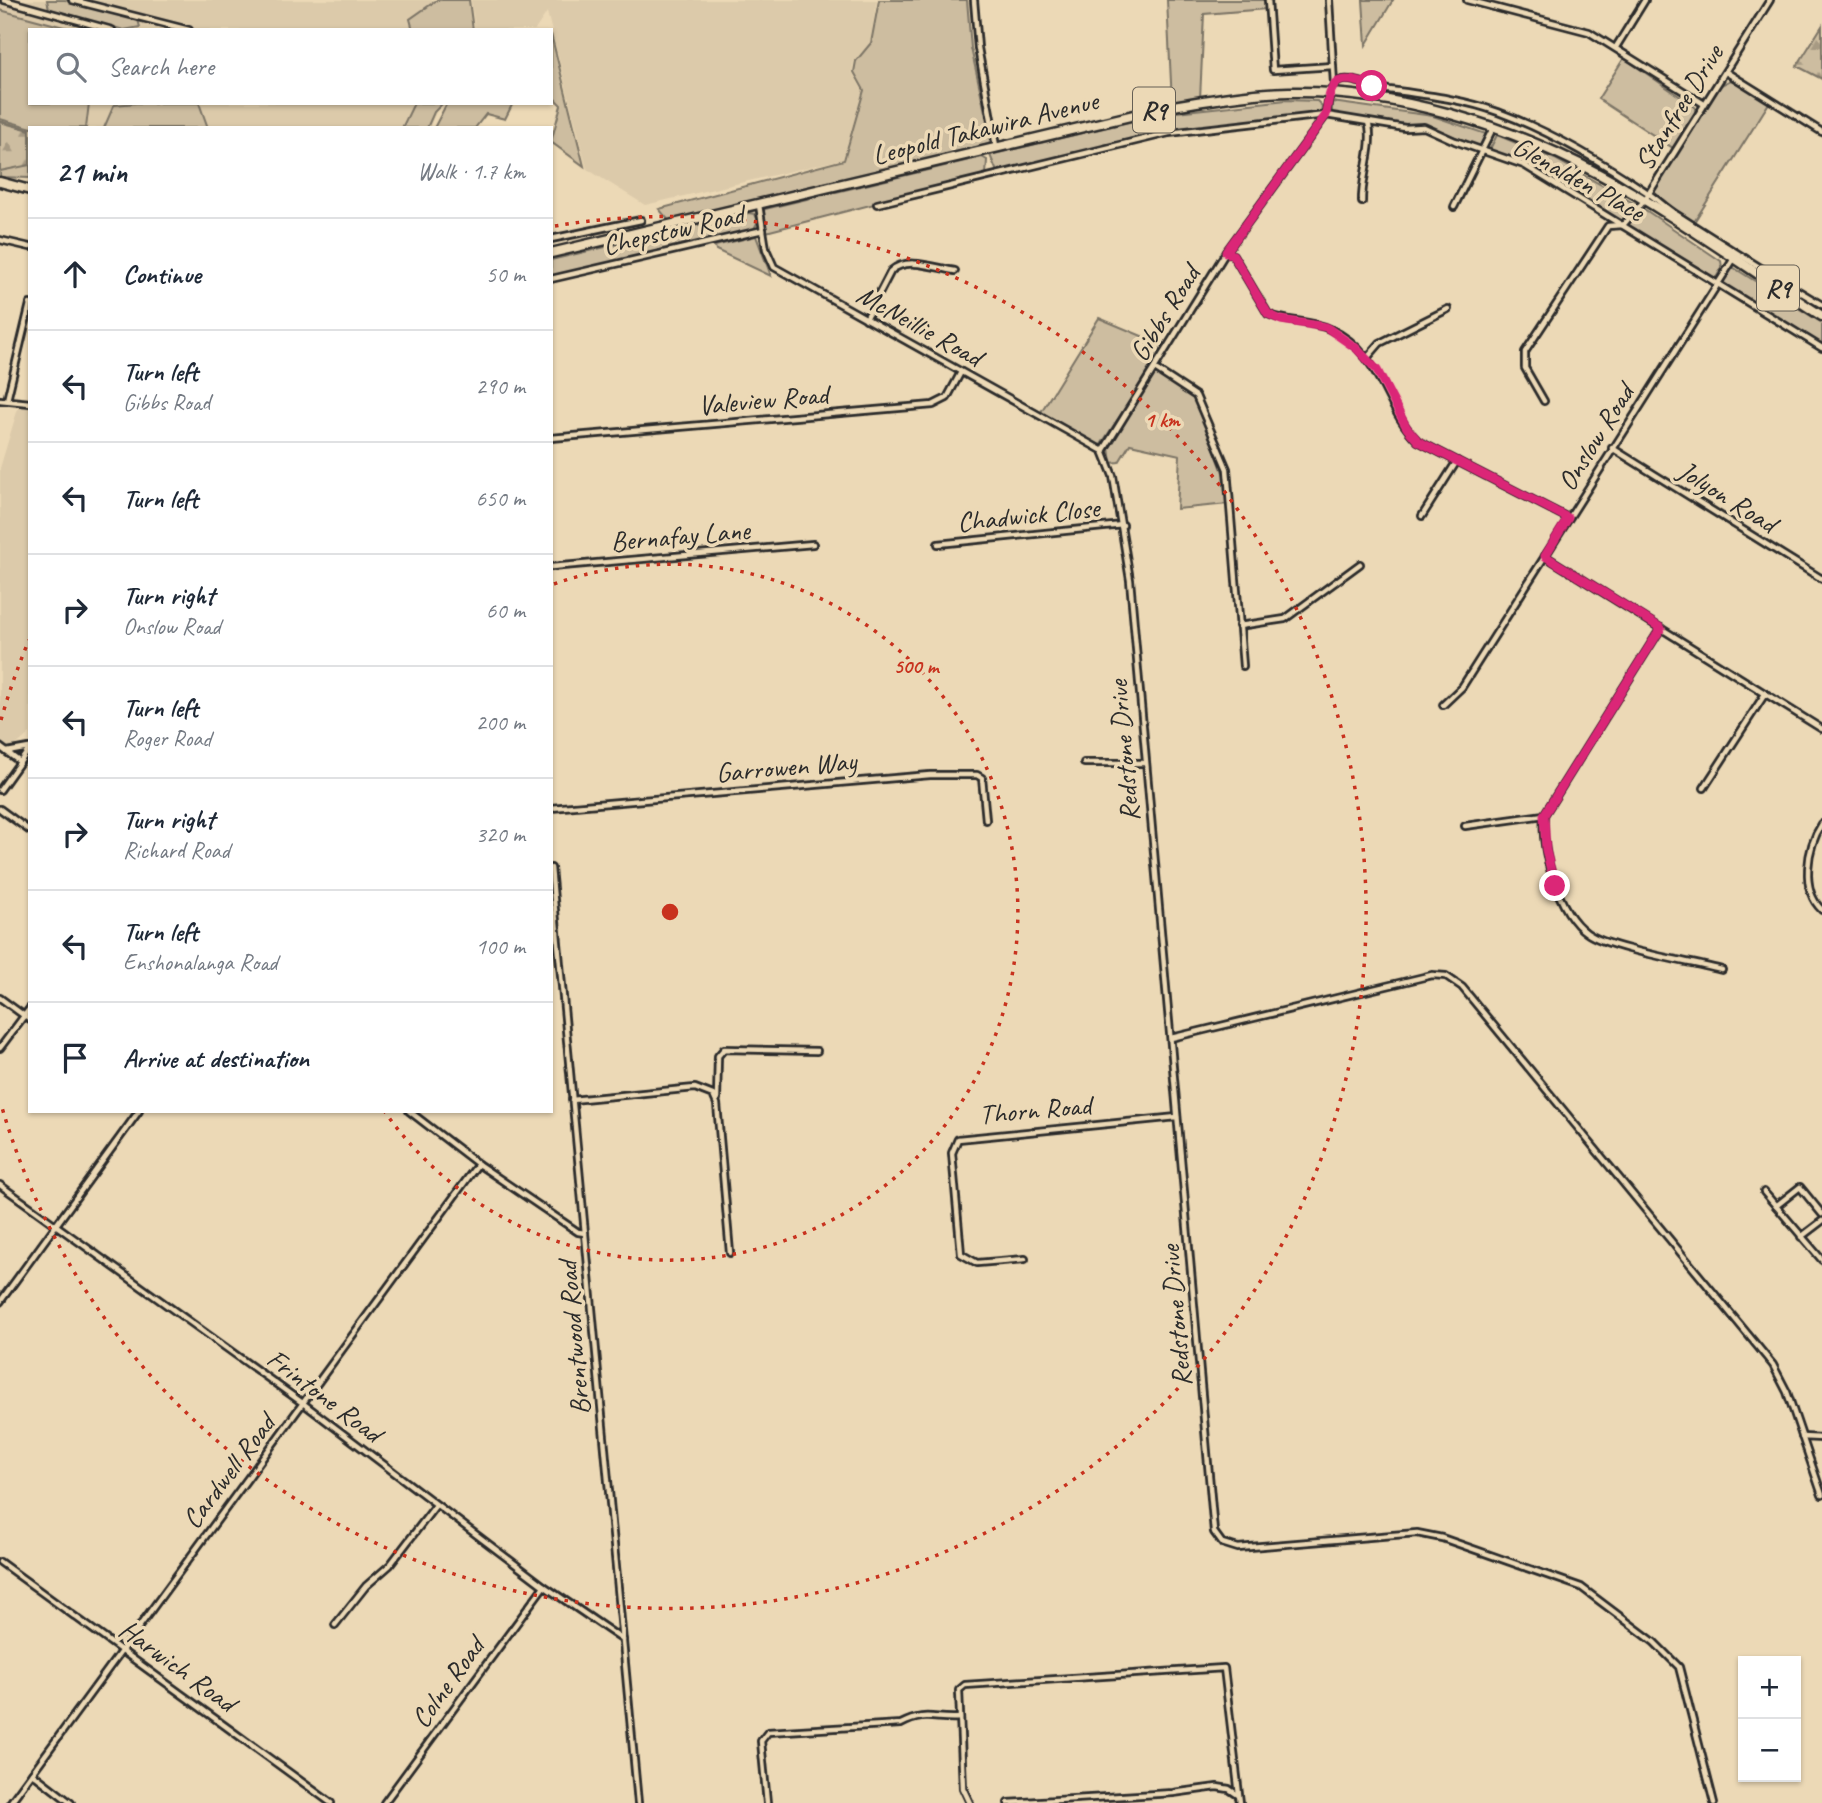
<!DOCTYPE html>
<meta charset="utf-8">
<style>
:root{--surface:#fff;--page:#f6f6f7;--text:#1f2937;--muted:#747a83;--line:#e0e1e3}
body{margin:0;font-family:Caveat,sans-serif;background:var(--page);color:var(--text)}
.controls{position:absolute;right:21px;bottom:21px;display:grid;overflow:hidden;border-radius:0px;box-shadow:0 2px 5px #0004}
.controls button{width:63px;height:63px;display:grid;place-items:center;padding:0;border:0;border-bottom:2px solid var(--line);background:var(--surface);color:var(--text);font:35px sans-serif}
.stop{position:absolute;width:21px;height:21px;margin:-16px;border:5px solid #db2777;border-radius:50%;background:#fff}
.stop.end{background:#db2777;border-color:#fff;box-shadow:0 2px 7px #0008}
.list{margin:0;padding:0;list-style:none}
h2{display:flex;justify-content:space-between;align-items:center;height:91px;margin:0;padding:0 28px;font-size:30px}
h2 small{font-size:23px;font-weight:400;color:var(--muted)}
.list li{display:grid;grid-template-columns:46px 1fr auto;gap:21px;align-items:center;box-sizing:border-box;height:112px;padding:0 28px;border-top:2px solid var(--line)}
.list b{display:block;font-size:26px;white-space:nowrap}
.list p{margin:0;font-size:23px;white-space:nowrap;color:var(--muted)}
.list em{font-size:23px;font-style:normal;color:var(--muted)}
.icon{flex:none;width:38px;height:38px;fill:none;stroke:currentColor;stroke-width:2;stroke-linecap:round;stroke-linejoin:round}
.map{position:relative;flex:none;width:1822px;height:1803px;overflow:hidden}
.search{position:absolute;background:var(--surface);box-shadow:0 2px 5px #0004;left:28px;top:28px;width:525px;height:77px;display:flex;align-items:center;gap:18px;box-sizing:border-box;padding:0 24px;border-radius:0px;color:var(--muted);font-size:26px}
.panel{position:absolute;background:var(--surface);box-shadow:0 2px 5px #0004;left:28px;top:126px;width:525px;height:987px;border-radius:0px}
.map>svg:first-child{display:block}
.built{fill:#dccaaa}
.grass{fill:#cdbda0;stroke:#7c7466;stroke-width:2}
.forest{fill:url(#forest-firs);stroke:#7c7466;stroke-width:2}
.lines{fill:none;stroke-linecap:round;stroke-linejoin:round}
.minor-casing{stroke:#2b2b2b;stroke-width:10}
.trunk-casing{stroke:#2b2b2b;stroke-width:13}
.minor{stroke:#ecd9b6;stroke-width:4.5}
.trunk{stroke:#ecd9b6;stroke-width:8}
.route{stroke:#db2777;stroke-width:9}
.ring{fill:none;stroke:#c8321e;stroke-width:3.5;stroke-dasharray:3.5 7}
.labels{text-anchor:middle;stroke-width:7;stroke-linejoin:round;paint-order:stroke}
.shield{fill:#ecd9b6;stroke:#655f55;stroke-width:2}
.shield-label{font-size:26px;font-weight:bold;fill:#2b2b2b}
.street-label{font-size:28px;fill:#2b2b2b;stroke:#ecd9b6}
.centre{fill:#c8321e;stroke:#ecd9b6;stroke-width:3.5}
.ring-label{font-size:21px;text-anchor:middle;font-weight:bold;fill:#c8321e;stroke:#ecd9b6;stroke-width:7;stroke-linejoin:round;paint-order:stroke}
</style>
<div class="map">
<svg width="1822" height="1803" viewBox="0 0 1822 1803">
<defs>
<pattern id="forest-firs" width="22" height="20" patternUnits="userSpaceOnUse" patternTransform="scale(1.75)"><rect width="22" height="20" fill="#cdbda0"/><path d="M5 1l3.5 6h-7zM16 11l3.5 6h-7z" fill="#a79a83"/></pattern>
</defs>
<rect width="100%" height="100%" fill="#ecd9b6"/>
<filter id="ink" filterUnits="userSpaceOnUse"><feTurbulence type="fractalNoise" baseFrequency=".0143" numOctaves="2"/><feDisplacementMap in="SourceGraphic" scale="14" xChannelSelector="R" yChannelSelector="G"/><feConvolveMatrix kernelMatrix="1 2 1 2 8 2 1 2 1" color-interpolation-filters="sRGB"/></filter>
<g filter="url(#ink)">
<!-- built -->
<g class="built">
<polygon points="0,0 466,0 460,30 30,30 30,103 440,103 429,128 30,128 0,120"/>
<polygon points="471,0 877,0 870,43 854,61 852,72 863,91 843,159 645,205 587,169 547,12 535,30 475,30"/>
<polygon points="19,405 30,407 30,733 13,748 0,743 0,468"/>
</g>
<!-- grass -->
<g class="grass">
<polygon points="47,0 65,0 138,20 140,27 124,30 49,9"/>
<polygon points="437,0 469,0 473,30 413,30 410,19"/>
<polygon points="879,0 967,0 971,48 991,139 989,144 670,222 659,209 844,160 864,90 854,72 856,61 871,43"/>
<polygon points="1167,0 1266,0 1266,9 1204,14 1200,99 1172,103"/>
<polygon points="1363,0 1393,0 1366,45"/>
<polygon points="0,10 75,30 30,30 30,103 89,103 86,128 32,128 0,119"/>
<polygon points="551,34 584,166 551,142 561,105 551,95"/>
<polygon points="1624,58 1695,107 1695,113 1673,148 1598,99"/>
<polygon points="1731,80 1769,103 1694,222 1654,195 1653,190 1719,86"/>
<polygon points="1286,100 1317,101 1322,106 1321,112 1169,132 997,172 990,155 1167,113"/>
<polygon points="1332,102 1433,116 1486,134 1480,148 1432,127 1404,126 1332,114"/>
<polygon points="136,103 199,103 208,128 104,128 114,105"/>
<polygon points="414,103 443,103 434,112 427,128 402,128"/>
<polygon points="447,103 513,103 505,119 486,114 475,128 434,128"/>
<polygon points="0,121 30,129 30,178 0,177"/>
<polygon points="1497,135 1555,159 1635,204 1634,209 1621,222 1525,164 1489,151"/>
<polygon points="982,157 987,160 986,175 766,232 762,214 765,209"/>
<polygon points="1644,209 1721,261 1722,267 1716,278 1626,225 1639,210"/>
<polygon points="748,213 755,214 758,221 753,231 551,277 551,260"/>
<polygon points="756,236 771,276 716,250 715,246"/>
<polygon points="1731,266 1822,323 1822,346 1721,282"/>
<polygon points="1099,318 1161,344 1164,349 1100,446 1041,412"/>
<polygon points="1159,374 1192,394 1197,402 1225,478 1228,504 1177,509 1180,455 1130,444 1119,462 1111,463 1109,447 1154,375"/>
</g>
<!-- forest -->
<g class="forest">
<polygon points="1822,26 1822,79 1797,66"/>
<polygon points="0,122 30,130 30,165 0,171"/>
</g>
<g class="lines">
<!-- minor casing -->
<g class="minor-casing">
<g id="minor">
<polyline points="4,0 112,30"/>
<polyline points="72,0 189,30"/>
<polyline points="974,0 978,48 996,146"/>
<polyline points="1268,0 1273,70 1333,66"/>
<polyline points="1329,0 1334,84"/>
<polyline points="1467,0 1589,32 1704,104"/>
<polyline points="1616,47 1645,0"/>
<polyline points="1726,72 1822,132"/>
<path d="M1362 202C1361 177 1375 144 1368 122"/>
<polyline points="877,204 1169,133 1326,115 1405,128 1424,127 1455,141 1524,165 1822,348"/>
<polyline points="759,205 766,249 774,267 1103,451"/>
<polyline points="1454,207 1493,128"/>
<polyline points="551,239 641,220"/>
<polyline points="0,240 30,247"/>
<path d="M1226 252 1233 255 1268 314C1288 323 1311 320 1330 329 1383 353 1383 408 1418 441L1568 518"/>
<polyline points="551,279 763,230"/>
<path d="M866 319 891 271C907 256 935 268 955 271"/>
<polyline points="1367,358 1380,343 1448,309"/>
<polyline points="1155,369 1196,396 1227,469 1243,666"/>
<polyline points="0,400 30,403"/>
<polyline points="7,400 30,304"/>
<polyline points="1544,401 1525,368 1525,352 1608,226 1623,225 1644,201 1770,0"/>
<polyline points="551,438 933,405 947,398 961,372"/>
<polyline points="1612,448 1822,579"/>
<polyline points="1103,451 1113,476 1130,580 1214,1532 1222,1543 1238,1548 1417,1533 1442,1538 1581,1587 1654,1642 1679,1667 1714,1803"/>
<path d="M1103 451 1226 252 1326 115C1332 60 1352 84 1389 90 1426 95 1462 99 1498 112 1550 131 1602 162 1648 193 1658 200 1667 209 1677 215 1725 246 1773 276 1822 305"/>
<polyline points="1422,516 1457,461"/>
<polyline points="938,544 1123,525"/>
<polyline points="1545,556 1822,729"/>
<polyline points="551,567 813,544"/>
<polyline points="1239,626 1285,619 1360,564"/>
<polyline points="1443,705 1462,687 1733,260"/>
<polyline points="0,747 20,762"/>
<polyline points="7,752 29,748"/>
<polyline points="1084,763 1145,763"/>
<polyline points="1704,788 1765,694"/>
<polyline points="0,790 30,748"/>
<polyline points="551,808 930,775 977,775 982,778 986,820"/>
<polyline points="0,809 30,831"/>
<path d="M1544 815C1541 850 1557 912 1587 933 1609 949 1692 962 1722 970"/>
<path d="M1822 824C1807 847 1800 890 1822 910"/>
<polyline points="1465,826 1544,815 1661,628"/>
<polyline points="551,868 638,1803"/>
<polyline points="0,998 30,1020"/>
<polyline points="1171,1038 1432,975 1446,976 1462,987 1773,1365 1787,1392 1822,1495"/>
<polyline points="0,1048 30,1008"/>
<polyline points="717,1099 718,1056 724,1049 817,1051"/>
<polyline points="572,1100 695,1088 713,1095 717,1104 730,1253"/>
<polyline points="409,1111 478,1164 578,1232 585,1233"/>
<polyline points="0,1185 304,1404 544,1586 623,1640"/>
<polyline points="1764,1192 1822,1260"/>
<polyline points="1776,1206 1800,1187 1822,1214"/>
<polyline points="1801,1237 1822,1221"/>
<polyline points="1025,1259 977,1263 961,1254 952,1153 958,1139 1177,1117"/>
<polyline points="0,1302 139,1111"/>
<polyline points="1802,1437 1822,1438"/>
<polyline points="0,1562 331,1803"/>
<polyline points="335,1625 366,1586 390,1565 436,1505"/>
<polyline points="32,1773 71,1803"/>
<polyline points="10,1803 478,1164"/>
<polyline points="384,1803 544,1586"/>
<path d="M767 1803 761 1741 768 1732 901 1724C926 1711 934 1720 960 1718"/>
<polyline points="970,1803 963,1788 959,1690 965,1685 1224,1668 1240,1803"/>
<polyline points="1008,1803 1173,1793 1217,1787 1229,1789 1238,1795"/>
</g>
</g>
<!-- trunk casing -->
<g class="trunk-casing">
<g id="trunk">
<polyline points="0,182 30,190"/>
<path d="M551 253 1168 107C1208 100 1248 93 1289 92 1396 90 1505 124 1599 174 1676 215 1748 269 1822 316"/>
</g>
</g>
<!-- minor -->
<use href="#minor" class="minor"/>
<!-- trunk -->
<use href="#trunk" class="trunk"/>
</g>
</g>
<g class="lines" filter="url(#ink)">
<!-- route -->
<path class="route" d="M1372 86C1338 74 1330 78 1326 115L1226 252 1233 255 1268 314 1281 320 1326 327 1356 348 1377 370 1407 428 1418 441 1568 518 1545 556 1661 628 1544 815 1546 850 1555 886"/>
</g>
<!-- distance rings -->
<g class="ring">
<path d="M554 584A348 348 0 1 1 385 1112"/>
<path d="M1 720A696 696 0 0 1 29 640M555 226A696 696 0 1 1 1 1104"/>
</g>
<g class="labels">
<!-- shield labels -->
<g class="shield">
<rect x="1133" y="87.5" width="42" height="45" rx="5"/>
<rect x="1757" y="265.5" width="42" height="45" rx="5"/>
</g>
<g class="shield-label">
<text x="1154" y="119">R9</text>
<text x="1778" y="297">R9</text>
</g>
<!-- street labels -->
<g class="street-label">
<text transform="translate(1678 107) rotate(-58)" y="10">Stanfree Drive</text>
<text transform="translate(985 127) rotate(-14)" y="10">Leopold Takawira Avenue</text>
<text transform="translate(1579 178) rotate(29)" y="10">Glenalden Place</text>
<text transform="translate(673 229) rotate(-13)" y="10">Chepstow Road</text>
<text transform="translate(1164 313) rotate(-58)" y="10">Gibbs Road</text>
<text transform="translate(920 325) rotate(29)" y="10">McNeillie Road</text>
<text transform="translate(763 399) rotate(-5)" y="10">Valeview Road</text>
<text transform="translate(1595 437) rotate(-58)" y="10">Onslow Road</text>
<text transform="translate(1728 496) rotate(32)" y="10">Jolyon Road</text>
<text transform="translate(1028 514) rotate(-6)" y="10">Chadwick Close</text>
<text transform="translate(680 535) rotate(-5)" y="10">Bernafay Lane</text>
<text transform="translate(1123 751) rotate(-95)" y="10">Redstone Drive</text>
<text transform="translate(786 766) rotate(-5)" y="10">Garrowen Way</text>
<text transform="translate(1035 1109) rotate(-5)" y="10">Thorn Road</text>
<text transform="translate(1175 1316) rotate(-95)" y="10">Redstone Drive</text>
<text transform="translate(573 1338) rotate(-95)" y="10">Brentwood Road</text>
<text transform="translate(325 1395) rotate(37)" y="10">Frintone Road</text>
<text transform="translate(228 1471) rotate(-53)" y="10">Cardwell Road</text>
<text transform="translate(178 1665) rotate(36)" y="10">Harwich Road</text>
<text transform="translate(447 1682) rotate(-54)" y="10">Colne Road</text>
</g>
</g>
<circle cx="670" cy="912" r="10" class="centre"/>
<g class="ring-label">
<text x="1162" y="427">1 km</text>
<text x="916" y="673">500 m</text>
</g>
</svg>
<div class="controls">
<button>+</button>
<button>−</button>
</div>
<div class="stop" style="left:1372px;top:86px"></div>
<div class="stop end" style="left:1555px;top:886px"></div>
<div class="search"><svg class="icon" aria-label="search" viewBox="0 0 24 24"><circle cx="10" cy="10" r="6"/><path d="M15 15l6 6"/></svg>Search here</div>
<section class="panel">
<h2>21 min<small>Walk · 1.7 km</small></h2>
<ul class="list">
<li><svg class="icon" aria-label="ahead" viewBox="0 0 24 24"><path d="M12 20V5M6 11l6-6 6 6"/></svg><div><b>Continue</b></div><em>50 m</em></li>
<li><svg class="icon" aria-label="left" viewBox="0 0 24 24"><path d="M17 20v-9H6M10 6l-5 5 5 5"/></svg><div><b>Turn left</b><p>Gibbs Road</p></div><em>290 m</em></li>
<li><svg class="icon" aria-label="left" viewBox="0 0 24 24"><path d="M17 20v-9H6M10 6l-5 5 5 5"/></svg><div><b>Turn left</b></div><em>650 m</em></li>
<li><svg class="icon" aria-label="right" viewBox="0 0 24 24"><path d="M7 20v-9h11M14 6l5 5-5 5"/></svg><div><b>Turn right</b><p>Onslow Road</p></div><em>60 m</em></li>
<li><svg class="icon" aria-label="left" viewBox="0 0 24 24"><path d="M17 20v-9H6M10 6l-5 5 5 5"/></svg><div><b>Turn left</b><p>Roger Road</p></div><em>200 m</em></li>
<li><svg class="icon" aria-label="right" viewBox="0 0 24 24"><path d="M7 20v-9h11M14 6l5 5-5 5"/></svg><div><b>Turn right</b><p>Richard Road</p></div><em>320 m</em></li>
<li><svg class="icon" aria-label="left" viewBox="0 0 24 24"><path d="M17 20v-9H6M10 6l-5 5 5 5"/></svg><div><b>Turn left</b><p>Enshonalanga Road</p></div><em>100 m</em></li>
<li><svg class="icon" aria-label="arrive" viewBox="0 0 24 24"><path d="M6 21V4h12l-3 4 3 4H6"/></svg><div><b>Arrive at destination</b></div></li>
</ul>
</section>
</div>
